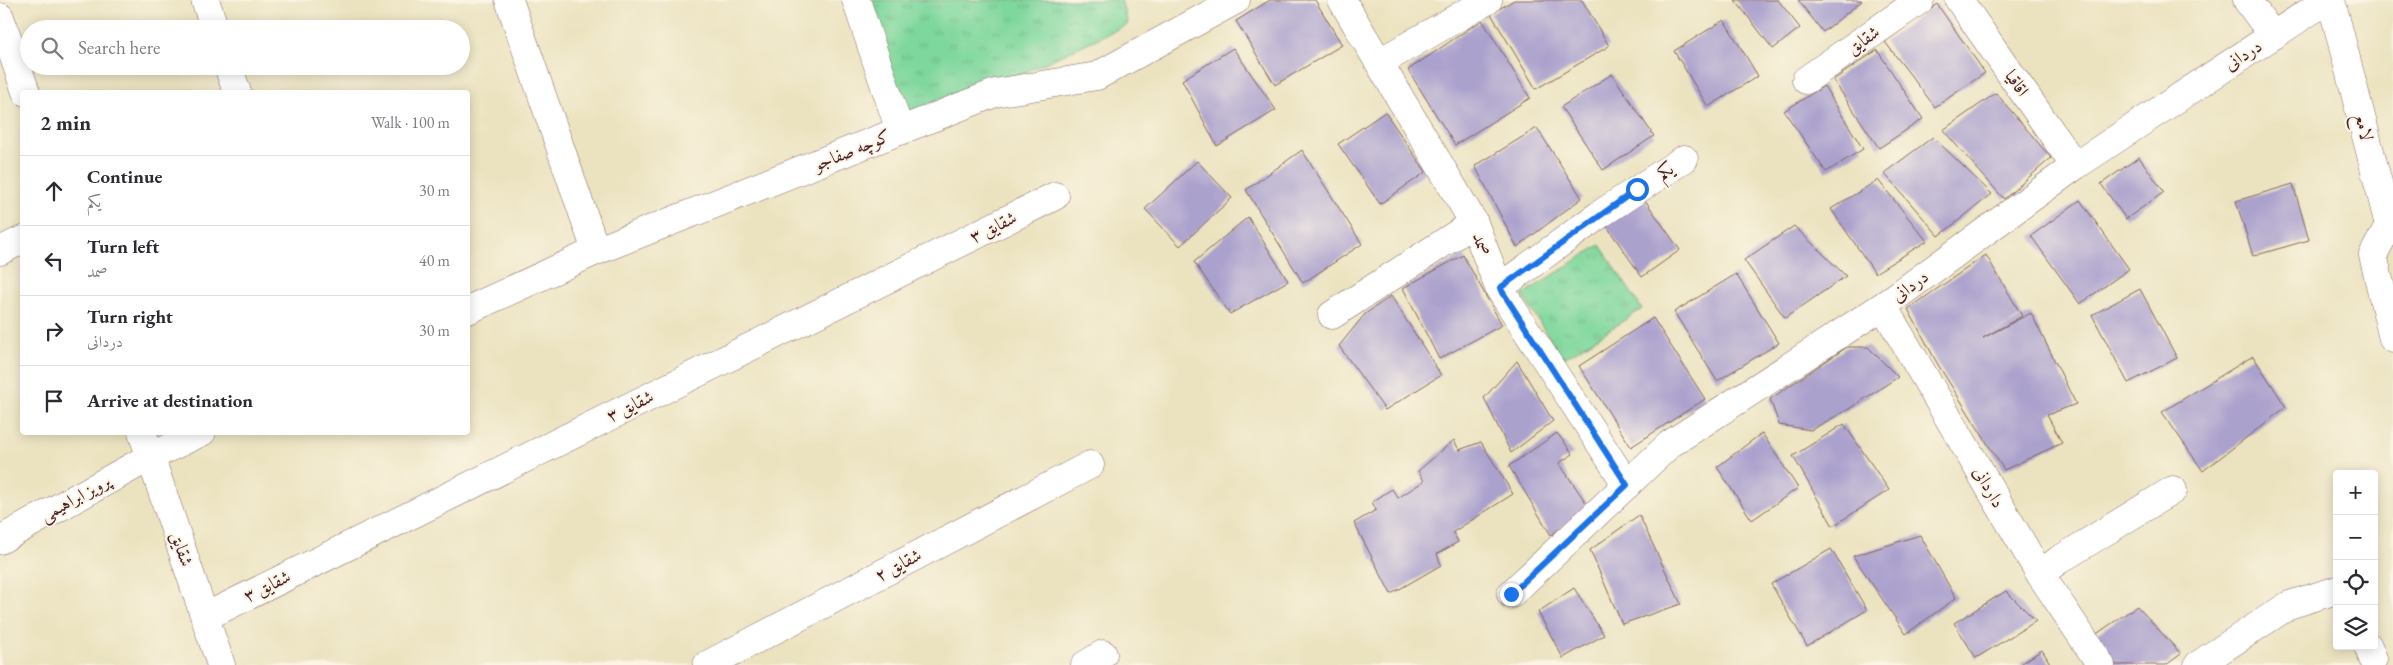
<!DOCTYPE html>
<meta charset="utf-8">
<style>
:root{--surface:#fff;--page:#f7f7f7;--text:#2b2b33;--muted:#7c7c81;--line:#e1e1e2}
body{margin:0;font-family:"EB Garamond",Amiri,serif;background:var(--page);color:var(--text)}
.controls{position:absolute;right:15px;bottom:15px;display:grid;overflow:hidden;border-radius:5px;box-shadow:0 2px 12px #0003}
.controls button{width:45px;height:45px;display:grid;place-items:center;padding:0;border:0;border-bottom:1px solid var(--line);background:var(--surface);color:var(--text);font:25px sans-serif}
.stop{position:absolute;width:15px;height:15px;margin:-11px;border:4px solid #1a73e8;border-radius:50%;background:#fff}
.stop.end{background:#1a73e8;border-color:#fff;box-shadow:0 1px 5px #0008}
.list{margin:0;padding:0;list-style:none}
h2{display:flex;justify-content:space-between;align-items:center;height:65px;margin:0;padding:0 20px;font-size:21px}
h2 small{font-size:16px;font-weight:400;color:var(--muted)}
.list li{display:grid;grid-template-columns:32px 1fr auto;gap:15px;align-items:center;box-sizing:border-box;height:70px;padding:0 20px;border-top:1px solid var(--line)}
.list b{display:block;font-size:19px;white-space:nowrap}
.list p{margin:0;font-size:16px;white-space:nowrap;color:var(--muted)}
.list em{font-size:16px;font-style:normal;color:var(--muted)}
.icon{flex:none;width:28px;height:28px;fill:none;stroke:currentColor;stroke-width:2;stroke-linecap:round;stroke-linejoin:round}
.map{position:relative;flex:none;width:2393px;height:665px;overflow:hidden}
.search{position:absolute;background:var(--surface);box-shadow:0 2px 12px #0003;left:20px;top:20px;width:450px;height:55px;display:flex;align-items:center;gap:12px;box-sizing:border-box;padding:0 18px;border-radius:28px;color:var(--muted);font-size:19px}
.panel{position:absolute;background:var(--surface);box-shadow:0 2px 12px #0003;left:20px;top:90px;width:450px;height:345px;border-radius:5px}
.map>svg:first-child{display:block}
.grass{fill:url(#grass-tufts);stroke:#647b64}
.building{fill:#aba1cd}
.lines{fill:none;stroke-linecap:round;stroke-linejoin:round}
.minor-casing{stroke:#82645f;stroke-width:29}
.minor{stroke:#fff;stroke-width:28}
.route{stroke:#1a73e8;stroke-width:6}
.labels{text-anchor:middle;stroke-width:4;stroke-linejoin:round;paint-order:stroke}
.street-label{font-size:18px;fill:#4a1f2b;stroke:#fcf5e5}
</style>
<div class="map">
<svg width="2393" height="665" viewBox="0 0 2393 665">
<defs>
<pattern id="grass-tufts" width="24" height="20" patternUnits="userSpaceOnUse" patternTransform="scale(1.25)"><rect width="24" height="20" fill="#7ed79c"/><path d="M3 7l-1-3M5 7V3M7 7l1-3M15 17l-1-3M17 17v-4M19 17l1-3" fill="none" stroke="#6eb887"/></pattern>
</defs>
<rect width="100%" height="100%" fill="#fcf5e5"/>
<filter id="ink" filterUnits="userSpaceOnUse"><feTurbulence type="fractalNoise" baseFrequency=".02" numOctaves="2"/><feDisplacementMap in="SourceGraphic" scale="10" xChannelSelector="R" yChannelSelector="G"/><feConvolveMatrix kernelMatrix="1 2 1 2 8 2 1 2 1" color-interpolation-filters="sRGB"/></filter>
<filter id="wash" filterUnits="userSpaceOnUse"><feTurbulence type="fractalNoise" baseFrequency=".0096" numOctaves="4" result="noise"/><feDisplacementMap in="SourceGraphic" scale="20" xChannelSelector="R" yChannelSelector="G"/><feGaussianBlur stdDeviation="1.12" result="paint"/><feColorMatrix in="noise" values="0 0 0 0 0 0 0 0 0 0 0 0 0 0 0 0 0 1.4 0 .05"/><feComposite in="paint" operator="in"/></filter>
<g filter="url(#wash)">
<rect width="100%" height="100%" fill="#ebe3c0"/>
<!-- grass -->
<g class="grass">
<polygon points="856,0 1121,0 1128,24 900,131"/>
<polygon points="1600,245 1642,309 1563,359 1522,295"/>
</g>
<g id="blocks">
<!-- building -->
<g class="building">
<polygon points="1270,0 1315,0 1342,45 1275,85 1236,21"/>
<polygon points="1514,0 1582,0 1609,46 1536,89 1491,14"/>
<polygon points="1735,0 1778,0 1800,28 1773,49"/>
<polygon points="1798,0 1861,0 1862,1 1823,32"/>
<polygon points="1937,4 1985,73 1935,107 1885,42"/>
<polygon points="1482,20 1530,98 1455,145 1408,70"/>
<polygon points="1724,20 1758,76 1708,107 1674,51"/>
<polygon points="1233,48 1276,110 1217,146 1182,80"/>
<polygon points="1877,50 1923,119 1879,148 1833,80"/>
<polygon points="1612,74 1654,136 1603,170 1561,107"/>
<polygon points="1824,86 1863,149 1826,172 1784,111"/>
<polygon points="1996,93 2051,158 2004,199 1943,130"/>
<polygon points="1385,112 1426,172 1380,204 1338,144"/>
<polygon points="1537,128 1582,198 1517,247 1475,166"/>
<polygon points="1933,137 1992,194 1939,236 1884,173"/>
<polygon points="1302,150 1362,244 1303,283 1246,190"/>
<polygon points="2139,157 2164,192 2126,219 2101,184"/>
<polygon points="1197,161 1232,198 1180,246 1145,209"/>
<polygon points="1878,180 1927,241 1875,273 1831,209"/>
<polygon points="2293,184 2309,240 2253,256 2236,201"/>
<polygon points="1637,189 1680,250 1642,277 1599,215"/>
<polygon points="2080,200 2129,269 2080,304 2031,236"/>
<polygon points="1248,217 1288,281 1230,314 1194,262"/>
<polygon points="1794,226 1846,276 1785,318 1744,260"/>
<polygon points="1463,255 1502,325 1439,359 1403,288"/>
<polygon points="1986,255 2022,316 1983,338 2031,313 2076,404 2047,415 2062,443 2004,470 1937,363 1908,309"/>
<polygon points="1736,274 1779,343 1717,381 1674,312"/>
<polygon points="2140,289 2177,358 2128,383 2092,315"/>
<polygon points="1391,296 1441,375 1385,410 1339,346 1365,314"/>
<polygon points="1653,318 1705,399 1631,447 1579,366"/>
<polygon points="1847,347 1868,347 1898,377 1849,409 1811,430 1779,425 1770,399"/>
<polygon points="2253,356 2286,407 2203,471 2162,412"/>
<polygon points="1517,361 1553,421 1511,453 1484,398"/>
<polygon points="1844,424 1889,490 1833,526 1793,456"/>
<polygon points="1557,433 1573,454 1559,463 1589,507 1551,535 1509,466"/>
<polygon points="1762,433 1798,488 1752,520 1717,467"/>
<polygon points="1454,440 1459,450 1481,442 1513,494 1453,532 1458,542 1437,554 1441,565 1391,594 1354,523 1376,510 1372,502 1392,489 1398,498 1424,481 1418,471"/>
<polygon points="1639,515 1681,604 1622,624 1590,550"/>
<polygon points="1920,535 1956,598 1906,634 1853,556"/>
<polygon points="1831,549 1867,610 1807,646 1771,584"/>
<polygon points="1574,588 1604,635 1563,658 1538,612"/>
<polygon points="2006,591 2036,621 1976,658 1954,623"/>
<polygon points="2137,606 2181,654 2166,665 2116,665 2095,635"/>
<polygon points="2042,650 2051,665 2019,665"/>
</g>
</g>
</g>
<g filter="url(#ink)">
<use href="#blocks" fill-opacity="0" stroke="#82645f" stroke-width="1"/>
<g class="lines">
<!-- minor casing -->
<g class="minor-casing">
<g id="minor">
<polyline points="205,0 215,29"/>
<polyline points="509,0 596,251"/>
<polyline points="856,0 900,131"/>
<polyline points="1342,0 1474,223 1499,288 1627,485"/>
<polyline points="1959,0 2075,166"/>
<polyline points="2247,0 2273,36"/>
<polyline points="2331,0 2389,225 2373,255 2393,339"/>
<polyline points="0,17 26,92"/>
<polyline points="1380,62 1488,0"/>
<polyline points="228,66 237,92"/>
<polyline points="1806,80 1920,0"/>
<polyline points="0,251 22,240"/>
<polyline points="1499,288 1599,215 1684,159"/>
<polyline points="1883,306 2040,574 2101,665"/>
<polyline points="468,310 596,251 995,93 1097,76 1236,0"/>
<polyline points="1332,315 1474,223"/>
<polyline points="142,432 221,665"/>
<polyline points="0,540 150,457 202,432"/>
<polyline points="2040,574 2059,560 2173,490"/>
<polyline points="1511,594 1670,444 1883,306 2075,166 2327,0"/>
<polyline points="205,617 1055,196"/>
<polyline points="2368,646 2373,659"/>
<polyline points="707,665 1090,465"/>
<polyline points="1085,665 1103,654"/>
<polyline points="2198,665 2289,605 2337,590"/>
</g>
</g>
<!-- minor -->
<use href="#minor" class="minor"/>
</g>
</g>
<g class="lines" filter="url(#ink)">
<!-- route -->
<polyline class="route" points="1511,594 1627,485 1500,288 1637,189"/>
</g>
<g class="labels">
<!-- street labels -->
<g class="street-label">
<text transform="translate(1863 40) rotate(-35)" y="6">شقایق</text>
<text transform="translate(2243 55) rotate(-33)" y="6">دردانی</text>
<text transform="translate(2017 83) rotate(55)" y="6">اقاقیا</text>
<text transform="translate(2364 127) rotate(76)" y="6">لامع</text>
<text transform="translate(852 150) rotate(-22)" y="6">کوچه صفاجو</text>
<text transform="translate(1665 171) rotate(-32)" y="6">یکم</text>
<text transform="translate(993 227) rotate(-26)" y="6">شقایق ۳</text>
<text transform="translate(1482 244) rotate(69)" y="6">صمد</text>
<text transform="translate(1910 286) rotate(-36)" y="6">دردانی</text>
<text transform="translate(630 406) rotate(-26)" y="6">شقایق ۳</text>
<text transform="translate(1989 487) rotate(60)" y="6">داردانی</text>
<text transform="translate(75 498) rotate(-29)" y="6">پرویز ابراهیمی</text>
<text transform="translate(182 549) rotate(71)" y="6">شقایق</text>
<text transform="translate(898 565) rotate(-28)" y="6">شقایق ۲</text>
<text transform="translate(267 586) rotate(-26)" y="6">شقایق ۳</text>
</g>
</g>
</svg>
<div class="controls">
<button>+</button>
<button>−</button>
<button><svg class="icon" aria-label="locate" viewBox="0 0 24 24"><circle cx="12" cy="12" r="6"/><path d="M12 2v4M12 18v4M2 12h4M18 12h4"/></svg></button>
<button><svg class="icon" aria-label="layers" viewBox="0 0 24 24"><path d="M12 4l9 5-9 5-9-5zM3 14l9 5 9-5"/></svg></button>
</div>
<div class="stop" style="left:1637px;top:189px"></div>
<div class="stop end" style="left:1511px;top:594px"></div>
<div class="search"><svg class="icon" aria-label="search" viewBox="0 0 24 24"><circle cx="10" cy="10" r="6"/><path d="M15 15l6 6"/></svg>Search here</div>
<section class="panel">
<h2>2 min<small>Walk · 100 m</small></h2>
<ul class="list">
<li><svg class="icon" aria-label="ahead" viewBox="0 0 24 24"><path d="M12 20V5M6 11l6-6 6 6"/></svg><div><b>Continue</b><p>یکم</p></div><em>30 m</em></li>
<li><svg class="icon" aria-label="left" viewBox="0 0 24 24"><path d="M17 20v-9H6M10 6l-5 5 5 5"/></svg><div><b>Turn left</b><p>صمد</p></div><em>40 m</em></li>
<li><svg class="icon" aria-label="right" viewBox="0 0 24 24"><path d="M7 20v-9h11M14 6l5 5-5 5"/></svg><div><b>Turn right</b><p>دردانی</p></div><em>30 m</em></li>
<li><svg class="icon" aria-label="arrive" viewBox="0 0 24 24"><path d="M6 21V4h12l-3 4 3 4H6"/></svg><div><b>Arrive at destination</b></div></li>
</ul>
</section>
</div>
